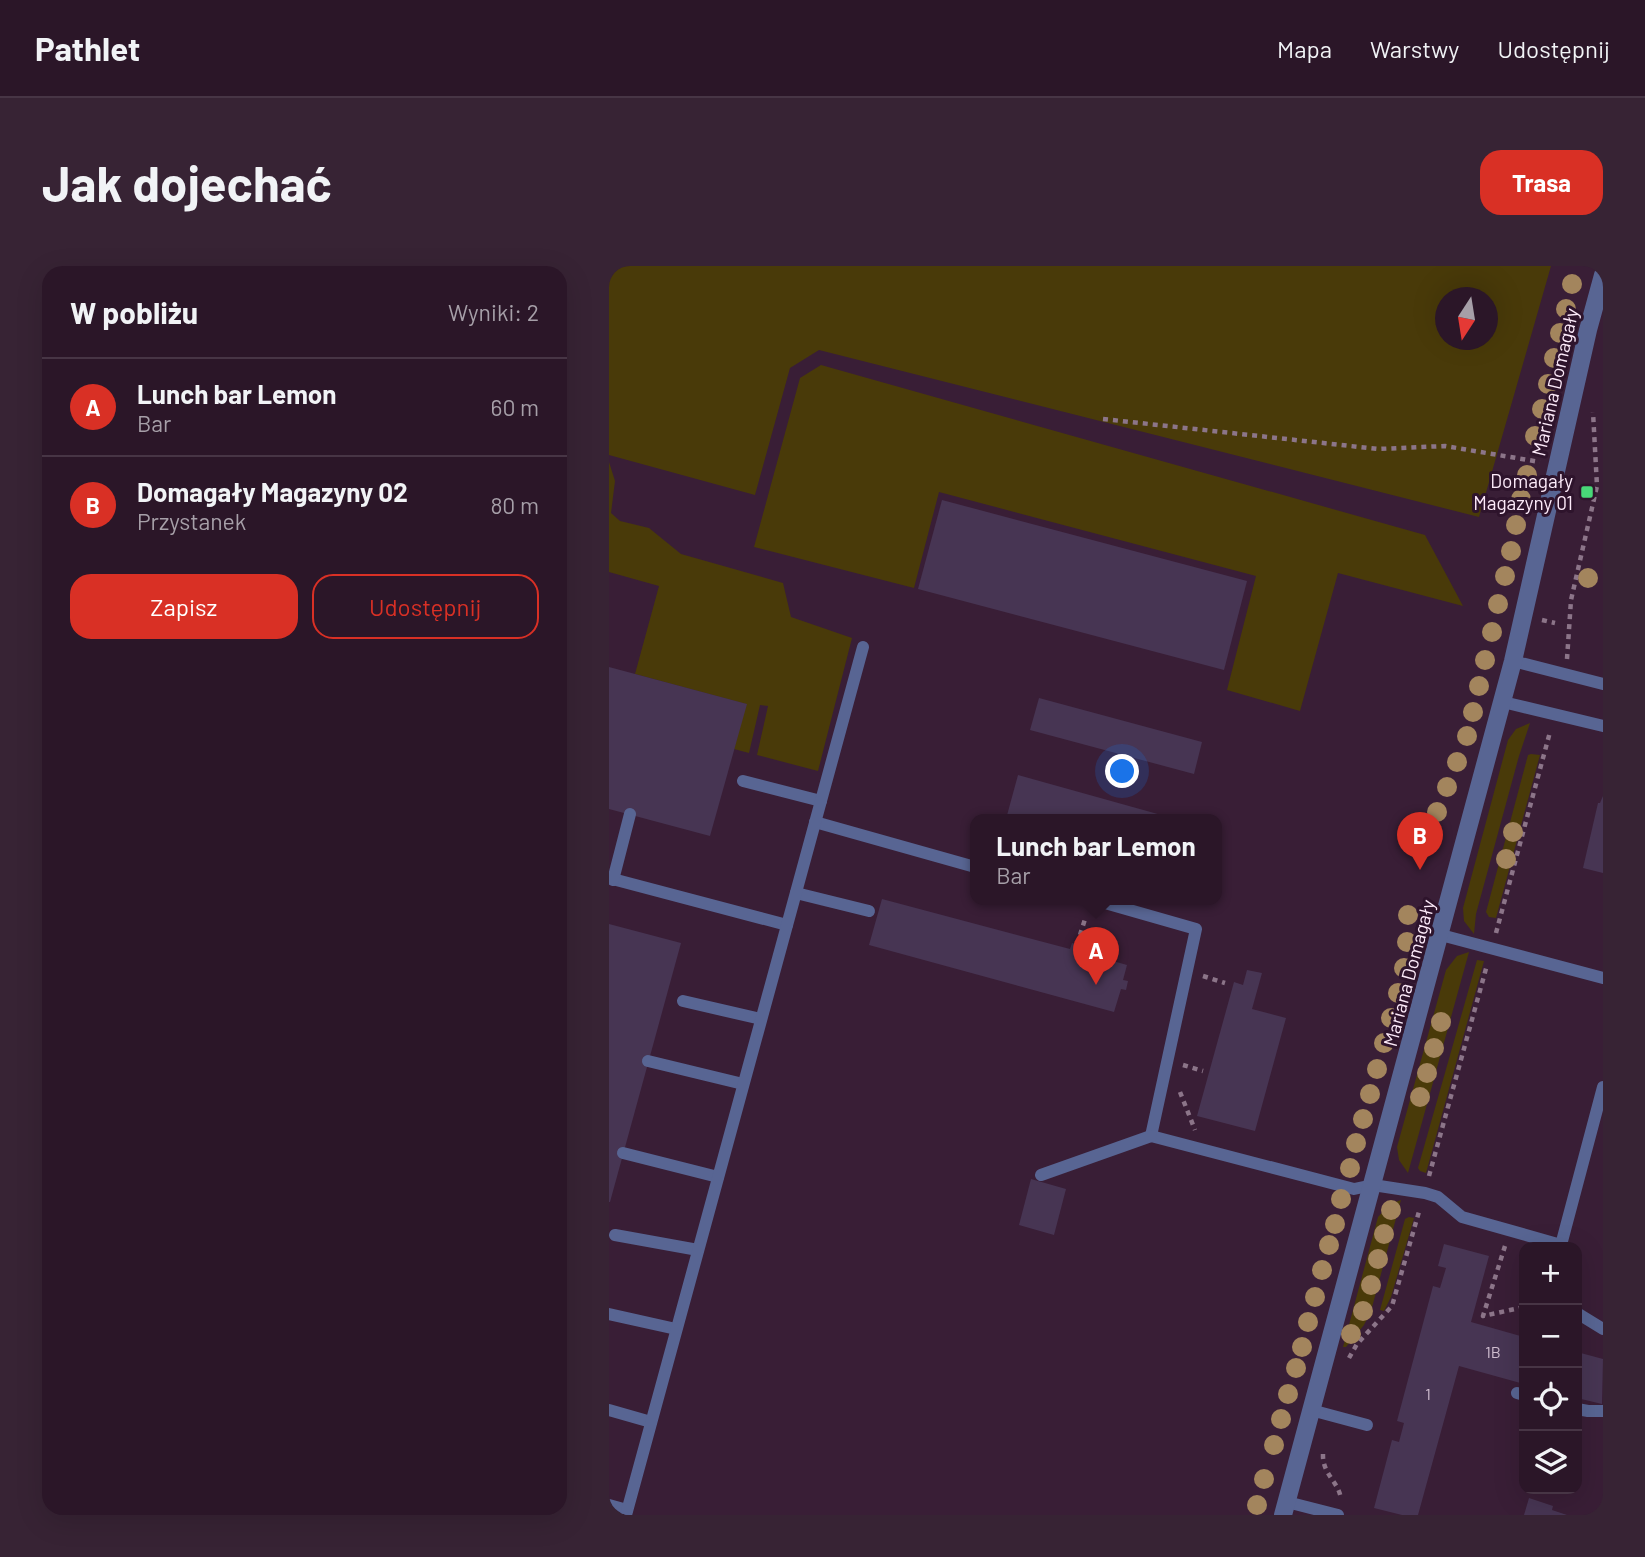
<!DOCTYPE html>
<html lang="pl">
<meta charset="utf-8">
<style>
:root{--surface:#2b1628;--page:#372334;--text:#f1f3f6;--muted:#a69fa8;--line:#473545;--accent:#d93025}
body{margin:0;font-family:Barlow,sans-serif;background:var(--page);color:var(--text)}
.controls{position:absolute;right:21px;bottom:21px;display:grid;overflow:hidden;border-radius:14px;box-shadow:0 7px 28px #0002}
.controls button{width:63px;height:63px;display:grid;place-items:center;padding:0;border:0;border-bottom:2px solid var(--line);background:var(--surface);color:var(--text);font:35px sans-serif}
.compass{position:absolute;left:826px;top:21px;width:63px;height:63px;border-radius:50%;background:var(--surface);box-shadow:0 7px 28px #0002;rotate:192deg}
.you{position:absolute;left:514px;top:506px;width:24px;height:24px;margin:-18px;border:5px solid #fff;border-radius:50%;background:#1a73e8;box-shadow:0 0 0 10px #1a73e833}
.badge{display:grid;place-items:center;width:46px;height:46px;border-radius:50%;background:var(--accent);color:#fff;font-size:23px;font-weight:700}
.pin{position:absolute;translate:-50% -58px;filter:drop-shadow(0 2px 4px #0008)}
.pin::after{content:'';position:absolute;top:37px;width:24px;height:21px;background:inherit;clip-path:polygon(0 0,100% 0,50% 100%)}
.popup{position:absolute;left:361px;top:548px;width:252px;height:91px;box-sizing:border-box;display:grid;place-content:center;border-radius:14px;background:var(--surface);filter:drop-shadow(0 2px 5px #0005);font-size:23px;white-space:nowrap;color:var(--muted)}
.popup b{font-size:26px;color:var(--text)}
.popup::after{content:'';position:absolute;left:50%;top:100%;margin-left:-14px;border:14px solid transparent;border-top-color:var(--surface)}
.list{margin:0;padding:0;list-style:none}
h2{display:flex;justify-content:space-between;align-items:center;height:91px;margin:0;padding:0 28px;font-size:30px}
h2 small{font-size:23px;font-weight:400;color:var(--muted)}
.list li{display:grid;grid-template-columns:46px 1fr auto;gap:21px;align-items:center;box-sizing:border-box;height:98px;padding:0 28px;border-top:2px solid var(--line)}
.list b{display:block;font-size:26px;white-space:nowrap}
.list p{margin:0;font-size:23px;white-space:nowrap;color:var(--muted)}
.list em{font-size:23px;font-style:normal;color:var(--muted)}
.actions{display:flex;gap:14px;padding:21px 28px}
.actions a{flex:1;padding:16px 0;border:2px solid var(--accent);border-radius:21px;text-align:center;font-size:24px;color:var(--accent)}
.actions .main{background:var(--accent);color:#fff}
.icon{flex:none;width:38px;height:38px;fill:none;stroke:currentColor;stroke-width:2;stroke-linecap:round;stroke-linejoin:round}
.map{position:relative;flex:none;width:994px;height:1249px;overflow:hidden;border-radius:21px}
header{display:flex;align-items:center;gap:42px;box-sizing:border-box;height:98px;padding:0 35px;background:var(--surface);border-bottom:2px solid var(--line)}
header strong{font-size:33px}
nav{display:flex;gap:38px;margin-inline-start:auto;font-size:24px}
.intro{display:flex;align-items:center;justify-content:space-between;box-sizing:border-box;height:168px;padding:0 42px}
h1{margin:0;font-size:49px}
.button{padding:18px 32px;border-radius:21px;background:var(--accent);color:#fff;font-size:24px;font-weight:700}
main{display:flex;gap:42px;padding:0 42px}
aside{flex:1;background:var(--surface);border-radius:21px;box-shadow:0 7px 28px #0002}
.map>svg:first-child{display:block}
.green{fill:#493a09;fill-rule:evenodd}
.building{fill:#473553}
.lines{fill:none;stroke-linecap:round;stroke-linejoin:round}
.path{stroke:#8c7589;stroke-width:4.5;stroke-dasharray:5 5;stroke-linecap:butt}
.lane{stroke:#586593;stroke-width:12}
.street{stroke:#586593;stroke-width:18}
.tree{fill:#a3855d}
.poi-dot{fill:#48d778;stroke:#2e142c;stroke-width:2.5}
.labels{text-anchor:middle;stroke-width:6;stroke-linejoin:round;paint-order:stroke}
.number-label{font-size:16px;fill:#d0bed0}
.street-label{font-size:19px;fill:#fdebfa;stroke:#2e142c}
.poi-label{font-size:19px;fill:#fdebfa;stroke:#2e142c;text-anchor:end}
</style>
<header>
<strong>Pathlet</strong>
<nav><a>Mapa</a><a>Warstwy</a><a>Udostępnij</a></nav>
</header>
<div class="intro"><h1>Jak dojechać</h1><a class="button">Trasa</a></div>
<main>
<aside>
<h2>W pobliżu<small>Wyniki: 2</small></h2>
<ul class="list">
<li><span class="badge">A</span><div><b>Lunch bar Lemon</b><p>Bar</p></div><em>60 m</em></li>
<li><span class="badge">B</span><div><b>Domagały Magazyny 02</b><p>Przystanek</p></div><em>80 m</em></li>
</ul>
<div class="actions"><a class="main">Zapisz</a><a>Udostępnij</a></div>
</aside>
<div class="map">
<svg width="994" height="1249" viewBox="0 0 994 1249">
<rect width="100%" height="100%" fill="#391e36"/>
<!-- green -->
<g class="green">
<path d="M0 0H942L870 251 210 84 181 102 146 229 0 189ZM836 32H878V74H836Z"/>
<polygon points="212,99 816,269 854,340 729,307 691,445 618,424 647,310 330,226 305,322 145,281 191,112"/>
<polygon points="0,196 6,215 2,247 11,255 40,262 72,288 174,317 182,351 243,372 209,505 148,489 159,440 151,439 140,487 125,483 137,438 26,408 50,320 0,306"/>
<polygon points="921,457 910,490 867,648 865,668 855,655 854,642 899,474 907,463"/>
<polygon points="922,488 931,489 887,652 880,651 877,646 919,489"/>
<polygon points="860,686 799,907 790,894 788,881 837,704 848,690"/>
<polygon points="868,694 875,695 817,907 811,905 809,902"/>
<polygon points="792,934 762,1045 755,1059 737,1081 734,1081 769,951 781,938"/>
<polygon points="800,951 805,952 782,1031 775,1045 771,1044 796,953"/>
</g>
<!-- building -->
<g class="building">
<polygon points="333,234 638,315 615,404 309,323"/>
<polygon points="0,401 138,438 101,570 0,543"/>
<polygon points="430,432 593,476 585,508 421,464"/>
<polygon points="409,509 563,552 563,553 397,553"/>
<polygon points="994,530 994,607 974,602 989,537 991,537"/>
<polygon points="273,633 461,683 463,677 475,680 473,686 518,699 514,714 519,715 517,724 512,723 505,746 260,679"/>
<polygon points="0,658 72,677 1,936 0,936"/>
<polygon points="638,704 653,707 643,743 677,752 646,865 588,850 625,716 634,719"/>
<polygon points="422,913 457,923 445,969 410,959"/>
<polygon points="835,978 880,990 862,1056 915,1071 915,1118 850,1100 809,1249 793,1249 765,1242 783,1174 790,1176 795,1157 788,1155 824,1020 831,1022 837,1002 829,1000"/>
<polygon points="968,1086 994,1093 993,1138 968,1132"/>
<polygon points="920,1232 944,1240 943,1244 958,1249 915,1249"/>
</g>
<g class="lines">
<!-- path -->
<g class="path">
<polyline points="494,153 769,183 836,180 931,196"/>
<polyline points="933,354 946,357"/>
<polyline points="958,393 962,334 988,220 984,146"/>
<polyline points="887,667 941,466"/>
<polyline points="471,669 477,650"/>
<polyline points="594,710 616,717"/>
<polyline points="574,799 594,805"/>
<polyline points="571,826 586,864"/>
<polyline points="820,910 878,699"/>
<polyline points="896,980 874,1050 915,1041"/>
<polyline points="740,1092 748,1078 783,1040 811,942"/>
<path d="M714 1188C713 1208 730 1216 732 1233"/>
</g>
<!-- lane -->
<g class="lane">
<polyline points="904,395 994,418"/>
<polyline points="894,436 994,460"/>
<polyline points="134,515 212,535"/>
<polyline points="206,556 366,601"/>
<polyline points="0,612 178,659"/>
<polyline points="4,614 21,548"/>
<polyline points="187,627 260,645"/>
<polyline points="482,633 587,663 542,870 745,923 764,919 816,927 829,931 853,951 952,979 994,821"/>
<polyline points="832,669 994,712"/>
<polyline points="74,735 152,753"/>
<polyline points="39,795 134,818"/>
<polyline points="14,887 109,911"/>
<polyline points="432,909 542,870"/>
<polyline points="6,969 89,984"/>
<polyline points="968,1047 994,1063"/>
<polyline points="0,1048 67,1063"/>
<polyline points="908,1127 915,1129"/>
<polyline points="968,1143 979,1145 994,1145"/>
<polyline points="0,1144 42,1156"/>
<polyline points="702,1144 758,1159"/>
<polyline points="678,1236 729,1249"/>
<polyline points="0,1239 18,1244"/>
<polyline points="17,1249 254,381"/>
</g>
<!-- street -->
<polyline class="street" points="674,1249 904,395 979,64 994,9"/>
</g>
<!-- trees -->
<g class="tree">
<circle cx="963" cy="18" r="10"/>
<circle cx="957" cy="43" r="10"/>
<circle cx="951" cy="67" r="10"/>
<circle cx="945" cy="92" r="10"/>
<circle cx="939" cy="118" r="10"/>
<circle cx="933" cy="143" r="10"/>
<circle cx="926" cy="170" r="10"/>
<circle cx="918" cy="209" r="10"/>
<circle cx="912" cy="233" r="10"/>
<circle cx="907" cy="259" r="10"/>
<circle cx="902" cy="285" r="10"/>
<circle cx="896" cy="310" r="10"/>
<circle cx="979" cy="312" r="10"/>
<circle cx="889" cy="338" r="10"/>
<circle cx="883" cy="366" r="10"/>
<circle cx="876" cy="394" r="10"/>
<circle cx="870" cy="420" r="10"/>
<circle cx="864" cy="446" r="10"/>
<circle cx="858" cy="470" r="10"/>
<circle cx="848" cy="496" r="10"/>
<circle cx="838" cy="521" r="10"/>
<circle cx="828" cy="546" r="10"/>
<circle cx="904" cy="566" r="10"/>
<circle cx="897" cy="593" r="10"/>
<circle cx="799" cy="649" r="10"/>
<circle cx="798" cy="676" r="10"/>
<circle cx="795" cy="702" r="10"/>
<circle cx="789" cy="727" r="10"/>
<circle cx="782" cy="752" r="10"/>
<circle cx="832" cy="756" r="10"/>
<circle cx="775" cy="777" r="10"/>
<circle cx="825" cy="782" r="10"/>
<circle cx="768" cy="803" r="10"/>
<circle cx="818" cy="807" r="10"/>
<circle cx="761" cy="828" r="10"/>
<circle cx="811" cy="831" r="10"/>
<circle cx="754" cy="853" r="10"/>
<circle cx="747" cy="877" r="10"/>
<circle cx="741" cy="902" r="10"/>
<circle cx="732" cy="933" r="10"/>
<circle cx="782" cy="944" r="10"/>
<circle cx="726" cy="958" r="10"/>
<circle cx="775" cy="968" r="10"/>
<circle cx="720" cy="979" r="10"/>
<circle cx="769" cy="993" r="10"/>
<circle cx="713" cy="1004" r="10"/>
<circle cx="762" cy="1019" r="10"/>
<circle cx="706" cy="1031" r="10"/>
<circle cx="754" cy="1045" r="10"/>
<circle cx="699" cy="1056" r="10"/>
<circle cx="742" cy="1068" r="10"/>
<circle cx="693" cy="1081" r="10"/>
<circle cx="687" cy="1102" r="10"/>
<circle cx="679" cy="1128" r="10"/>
<circle cx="672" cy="1153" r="10"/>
<circle cx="665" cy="1179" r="10"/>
<circle cx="655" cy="1213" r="10"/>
<circle cx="648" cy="1239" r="10"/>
</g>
<!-- markers -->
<rect class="poi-dot" x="971" y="219" width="14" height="14" rx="3.5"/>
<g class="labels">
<!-- number labels -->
<g class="number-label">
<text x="884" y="1092">1B</text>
<text x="819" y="1134">1</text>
</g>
<!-- street labels -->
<g class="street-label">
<text transform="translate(946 116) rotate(-77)" y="7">Mariana Domagały</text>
<text transform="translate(800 707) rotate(-75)" y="7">Mariana Domagały</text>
</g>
<!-- poi labels -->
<g class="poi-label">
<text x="964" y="222">Domagały<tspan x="964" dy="22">Magazyny 01</tspan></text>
</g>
</g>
</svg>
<div class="controls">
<button>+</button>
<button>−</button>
<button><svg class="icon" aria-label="locate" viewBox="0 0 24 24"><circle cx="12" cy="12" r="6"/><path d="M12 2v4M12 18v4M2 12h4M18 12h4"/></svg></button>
<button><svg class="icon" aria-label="layers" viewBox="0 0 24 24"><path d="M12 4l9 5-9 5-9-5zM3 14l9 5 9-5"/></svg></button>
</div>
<svg class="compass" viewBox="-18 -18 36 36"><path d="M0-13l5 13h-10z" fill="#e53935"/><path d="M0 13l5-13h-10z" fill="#a69fa8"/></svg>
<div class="you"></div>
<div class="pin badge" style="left:487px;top:719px">A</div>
<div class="popup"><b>Lunch bar Lemon</b>Bar</div>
<div class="pin badge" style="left:811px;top:604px">B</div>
</div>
</main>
